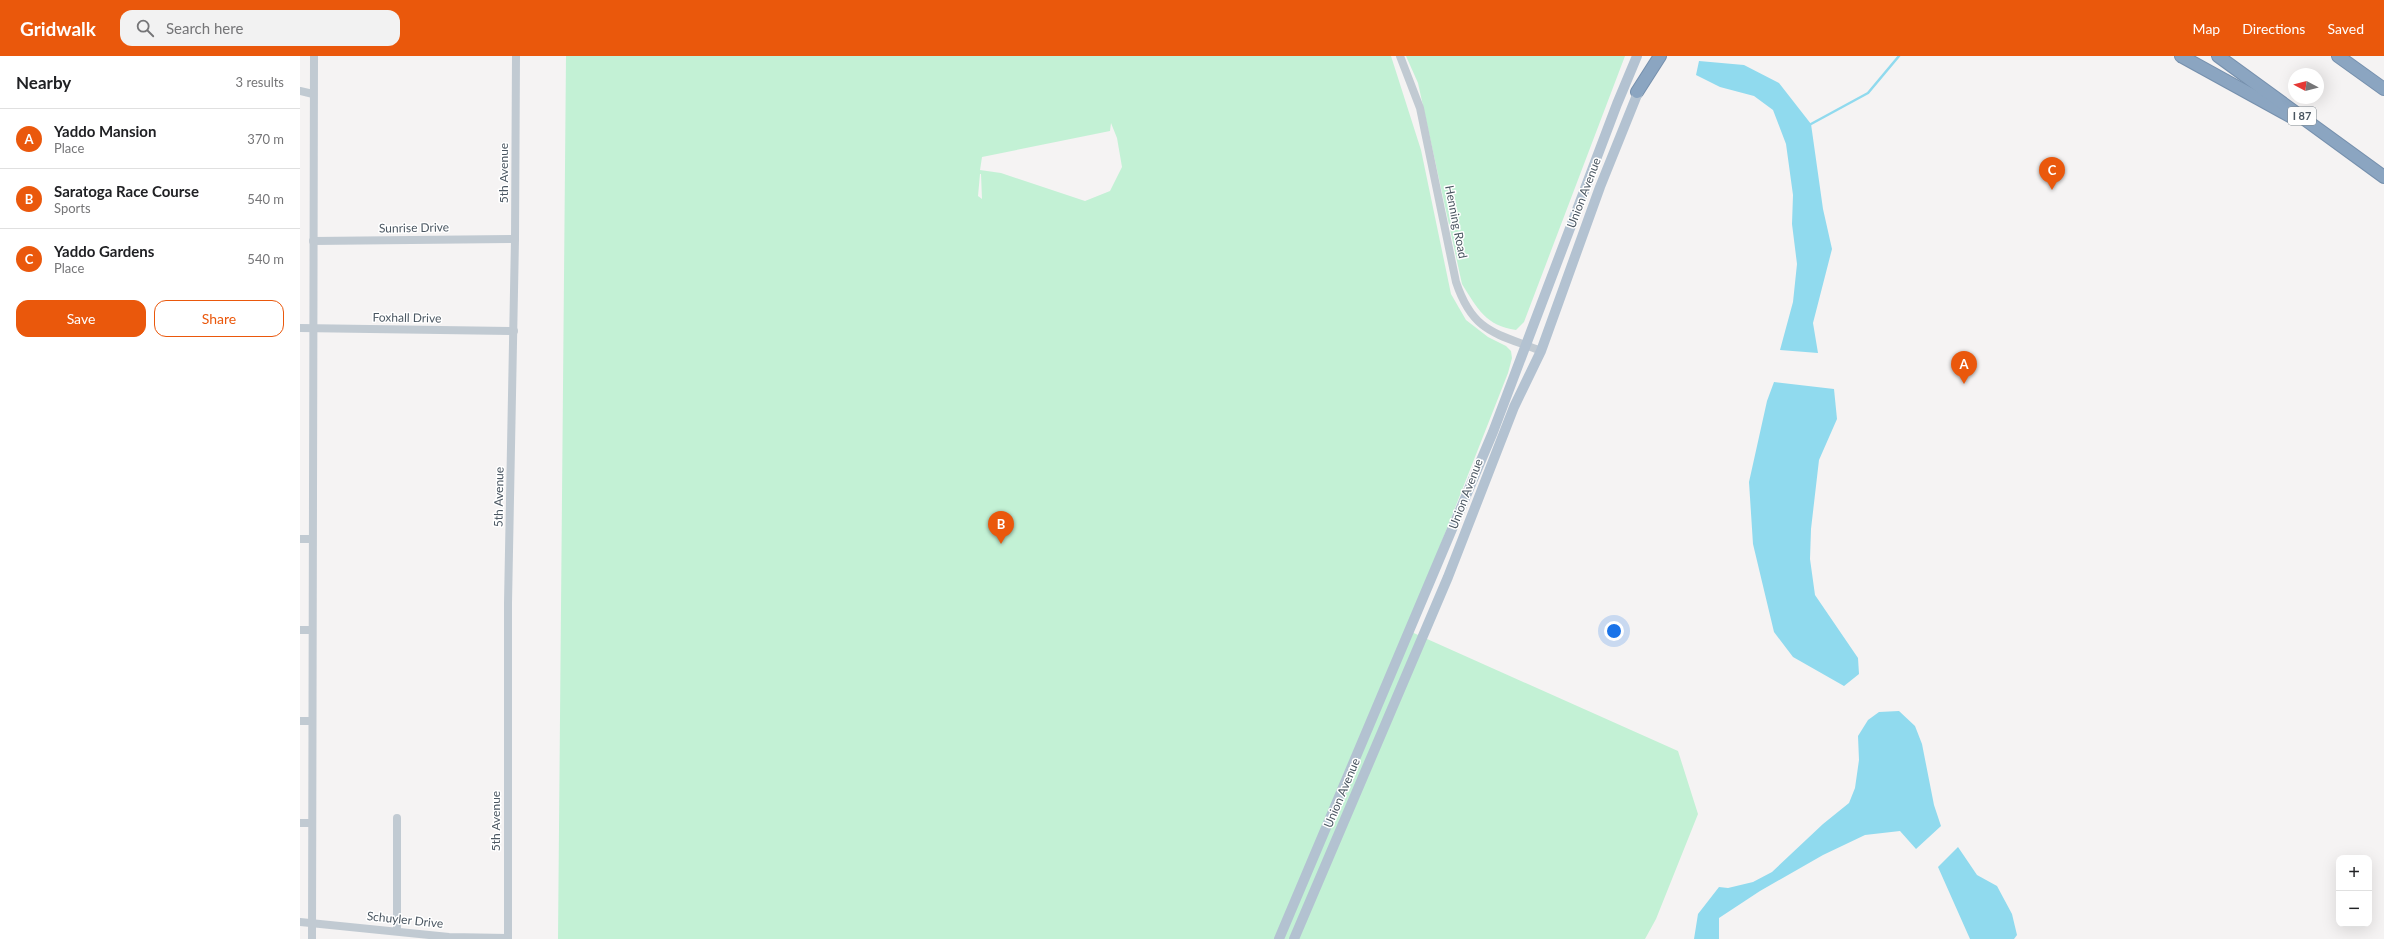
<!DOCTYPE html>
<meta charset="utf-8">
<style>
:root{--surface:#fff;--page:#f2f2f2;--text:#202124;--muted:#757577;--line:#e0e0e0;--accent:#ea580c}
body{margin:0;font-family:Lato,sans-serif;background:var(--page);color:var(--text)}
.controls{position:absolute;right:12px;bottom:12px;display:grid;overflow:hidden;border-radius:8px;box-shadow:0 4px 16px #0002}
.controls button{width:36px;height:36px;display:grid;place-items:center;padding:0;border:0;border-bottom:1px solid var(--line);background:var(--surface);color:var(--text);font:20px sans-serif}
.compass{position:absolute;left:1988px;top:12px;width:36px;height:36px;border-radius:50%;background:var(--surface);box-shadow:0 4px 16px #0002;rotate:277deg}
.you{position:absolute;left:1314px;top:575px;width:14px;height:14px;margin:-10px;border:3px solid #fff;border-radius:50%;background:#1a73e8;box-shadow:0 0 0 6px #1a73e833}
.badge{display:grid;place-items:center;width:26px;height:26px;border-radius:50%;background:var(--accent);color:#fff;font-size:13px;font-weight:700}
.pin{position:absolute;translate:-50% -33px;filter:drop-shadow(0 1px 2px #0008)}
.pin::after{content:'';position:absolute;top:21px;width:14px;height:12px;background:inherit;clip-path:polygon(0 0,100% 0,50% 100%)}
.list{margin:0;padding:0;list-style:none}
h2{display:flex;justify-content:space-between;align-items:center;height:52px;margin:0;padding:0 16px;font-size:17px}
h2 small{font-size:13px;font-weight:400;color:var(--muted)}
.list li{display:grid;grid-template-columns:26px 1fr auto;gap:12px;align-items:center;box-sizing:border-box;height:60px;padding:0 16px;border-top:1px solid var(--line)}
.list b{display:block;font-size:15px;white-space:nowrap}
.list p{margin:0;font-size:13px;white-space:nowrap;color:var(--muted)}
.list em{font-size:13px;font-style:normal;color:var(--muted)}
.actions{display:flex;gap:8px;padding:12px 16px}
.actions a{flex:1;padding:9px 0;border:1px solid var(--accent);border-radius:12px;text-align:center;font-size:14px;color:var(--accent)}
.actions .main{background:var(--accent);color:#fff}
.icon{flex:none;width:22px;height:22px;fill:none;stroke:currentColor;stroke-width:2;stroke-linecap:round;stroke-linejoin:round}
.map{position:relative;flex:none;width:2084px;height:883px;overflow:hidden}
header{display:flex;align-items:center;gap:24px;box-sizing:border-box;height:56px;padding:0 20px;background:var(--accent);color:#fff}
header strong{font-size:19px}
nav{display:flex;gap:22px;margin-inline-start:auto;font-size:14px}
.search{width:280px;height:36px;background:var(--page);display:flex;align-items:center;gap:10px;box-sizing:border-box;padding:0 14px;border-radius:12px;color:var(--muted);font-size:15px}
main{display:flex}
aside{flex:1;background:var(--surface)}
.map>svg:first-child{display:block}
.green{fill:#c3f1d5;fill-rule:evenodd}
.water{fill:#90daee}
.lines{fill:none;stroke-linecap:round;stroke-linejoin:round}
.stream{stroke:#90daee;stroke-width:2.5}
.highway-casing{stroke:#7690ad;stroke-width:14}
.minor{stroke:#c1cad2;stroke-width:8}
.major{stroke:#b3c2d1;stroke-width:10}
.highway{stroke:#8ba5c1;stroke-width:12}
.labels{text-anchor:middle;stroke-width:3;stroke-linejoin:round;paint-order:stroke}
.shield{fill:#fff;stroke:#808990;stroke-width:1}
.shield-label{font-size:11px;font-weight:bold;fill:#4a5661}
.street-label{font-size:12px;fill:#4a5661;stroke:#fff}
</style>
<header>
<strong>Gridwalk</strong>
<div class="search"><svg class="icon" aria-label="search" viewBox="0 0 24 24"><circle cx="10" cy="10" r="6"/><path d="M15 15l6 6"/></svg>Search here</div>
<nav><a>Map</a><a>Directions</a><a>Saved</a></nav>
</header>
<main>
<aside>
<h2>Nearby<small>3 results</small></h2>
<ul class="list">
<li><span class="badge">A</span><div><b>Yaddo Mansion</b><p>Place</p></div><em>370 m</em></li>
<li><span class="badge">B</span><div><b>Saratoga Race Course</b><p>Sports</p></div><em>540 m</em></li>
<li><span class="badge">C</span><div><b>Yaddo Gardens</b><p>Place</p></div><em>540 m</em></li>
</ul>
<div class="actions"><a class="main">Save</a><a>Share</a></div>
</aside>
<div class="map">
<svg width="2084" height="883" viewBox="0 0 2084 883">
<rect width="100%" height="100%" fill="#f5f3f3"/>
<!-- green -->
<g class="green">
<path d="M266 0H1091L1121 94 1151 238 1166 264 1188 281 1206 290 1211 295 1212 302 1208 317 1107 574 1378 695 1398 758 1356 863 1345 883H258ZM811 67 817 82 822 111 810 135 785 145 701 117 680 114 682 101 810 75ZM680 118H681L682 143 678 140Z"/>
<path d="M1106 0H1325L1224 266 1216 274C1186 270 1177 252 1162 228L1118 27Z"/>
</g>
<!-- water -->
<g class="water">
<polygon points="1399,5 1444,9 1479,27 1511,68 1523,153 1532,193 1513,267 1518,297 1480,294 1493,246 1497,208 1492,168 1493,139 1486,88 1473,54 1454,40 1420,31 1396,19"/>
<polygon points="1474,326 1534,333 1537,363 1519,404 1511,473 1510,503 1515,539 1558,602 1559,618 1544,630 1493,601 1474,576 1453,488 1449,426 1467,345"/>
<polygon points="1599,655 1615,670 1622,688 1634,749 1641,770 1616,793 1600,775 1565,779 1523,799 1460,835 1419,862 1419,883 1394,883 1398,858 1419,831 1428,832 1453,826 1472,816 1523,768 1549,747 1555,732 1559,704 1558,680 1568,664 1579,656"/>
<polygon points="1658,791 1677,819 1697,830 1712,858 1717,879 1714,883 1670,883 1638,811"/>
</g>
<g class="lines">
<!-- stream -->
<polyline class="stream" points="1511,68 1568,37 1599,0"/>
<!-- highway casing -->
<g class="highway-casing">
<g id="highway">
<polyline points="1881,0 1990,60"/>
<polyline points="1918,0 2084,121"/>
<polyline points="2038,0 2084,33"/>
<polyline points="1337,36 1360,0"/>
</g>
</g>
<!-- minor -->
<g class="minor">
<path d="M1100 0 1120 52 1156 226C1173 277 1196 277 1241 295"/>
<polyline points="0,35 13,38"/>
<polyline points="13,185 215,183"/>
<polyline points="0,272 214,275"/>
<polyline points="0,483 12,483"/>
<polyline points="0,574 12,574"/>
<polyline points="0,665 11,665"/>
<polyline points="0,767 12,767"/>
<polyline points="0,866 149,881 208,882"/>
<polyline points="97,875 97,762"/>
<polyline points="12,883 14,0"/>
<polyline points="208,883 208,547 215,183 216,0"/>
</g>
<!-- major -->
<g class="major">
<polyline points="979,883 1193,376 1317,48 1337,0"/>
<polyline points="994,883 1148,521 1214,351 1241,295 1300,131 1341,29"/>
</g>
<!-- highway -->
<use href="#highway" class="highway"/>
</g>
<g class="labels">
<!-- shield labels -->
<rect class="shield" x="1988" y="51" width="28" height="18" rx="3"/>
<g class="shield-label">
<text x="2002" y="64">I 87</text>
</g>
<!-- street labels -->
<g class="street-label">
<text transform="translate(204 117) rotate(-90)" y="4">5th Avenue</text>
<text transform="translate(1284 137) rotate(-69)" y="4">Union Avenue</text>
<text transform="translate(1156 166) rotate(79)" y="4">Henning Road</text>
<text transform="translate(114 172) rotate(-1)" y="4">Sunrise Drive</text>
<text transform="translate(107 262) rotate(1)" y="4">Foxhall Drive</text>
<text transform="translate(1166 438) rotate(-69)" y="4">Union Avenue</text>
<text transform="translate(199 441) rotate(-89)" y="4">5th Avenue</text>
<text transform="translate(1042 737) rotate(-67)" y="4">Union Avenue</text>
<text transform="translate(196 765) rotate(-90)" y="4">5th Avenue</text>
<text transform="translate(105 864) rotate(6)" y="4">Schuyler Drive</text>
</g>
</g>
</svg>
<div class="controls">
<button>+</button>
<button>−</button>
</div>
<svg class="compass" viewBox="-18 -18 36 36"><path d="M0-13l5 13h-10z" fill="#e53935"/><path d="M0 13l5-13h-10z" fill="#757577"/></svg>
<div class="you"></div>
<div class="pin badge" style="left:1664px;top:328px">A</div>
<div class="pin badge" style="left:701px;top:488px">B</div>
<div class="pin badge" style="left:1752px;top:134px">C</div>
</div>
</main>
